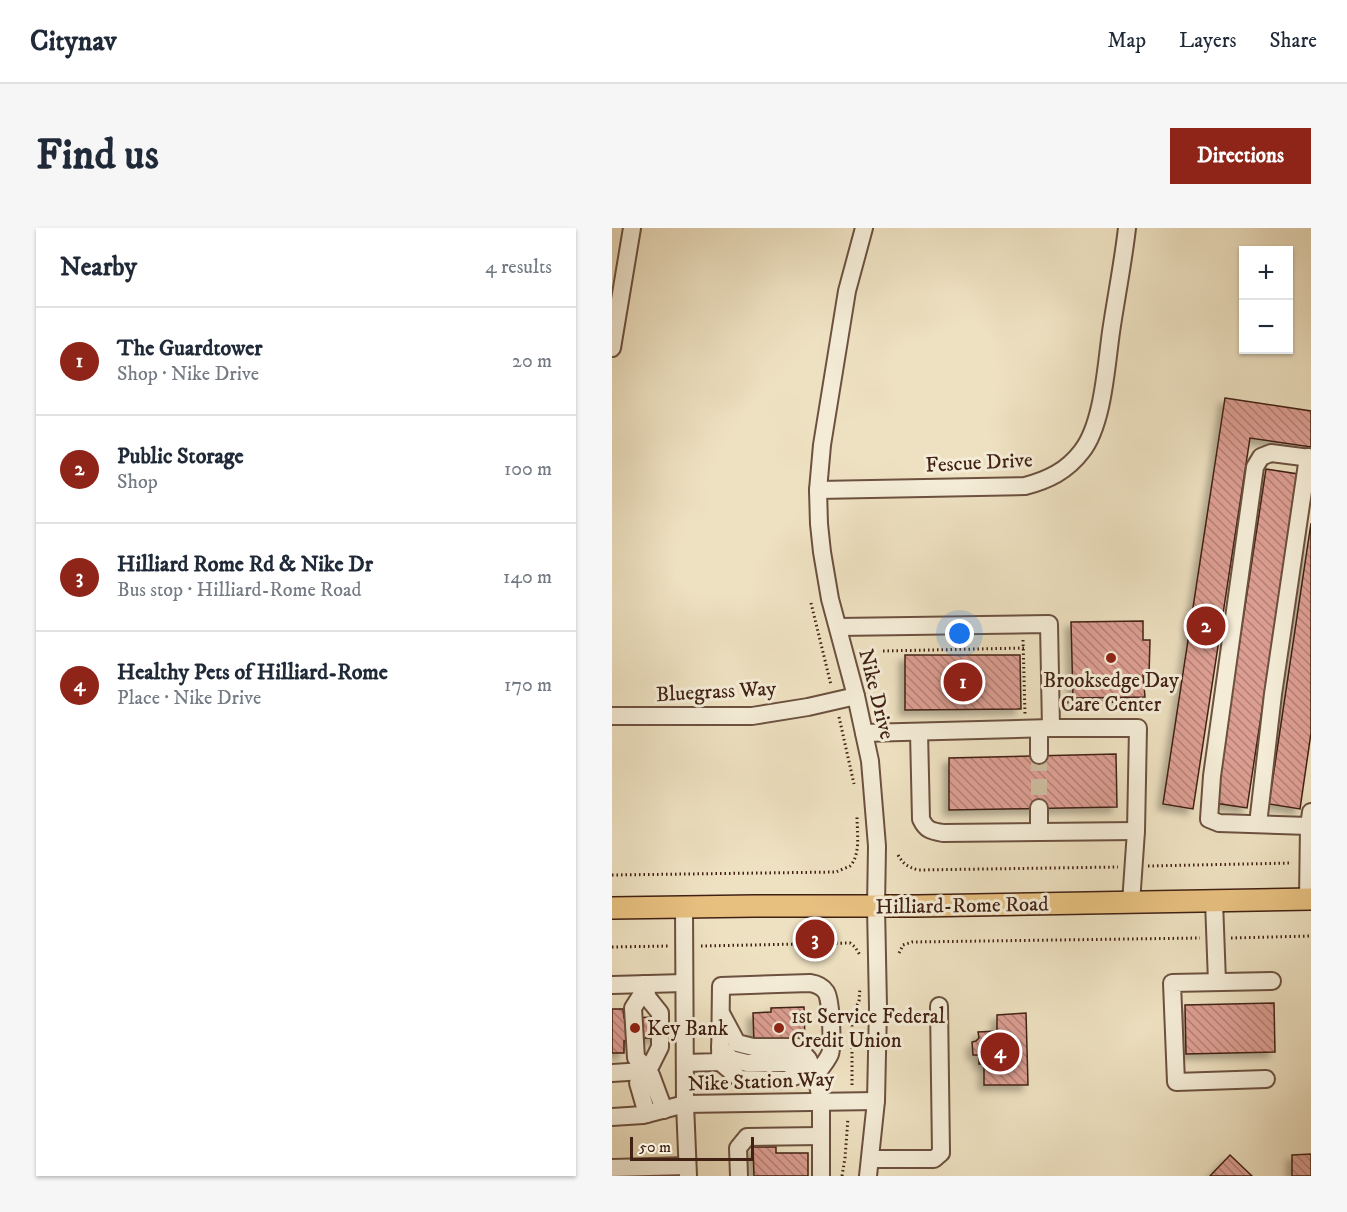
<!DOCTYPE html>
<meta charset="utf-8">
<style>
:root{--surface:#fff;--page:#f6f6f7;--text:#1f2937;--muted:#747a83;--line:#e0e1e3;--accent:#8f2418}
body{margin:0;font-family:"IM FELL DW Pica",serif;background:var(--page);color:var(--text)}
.controls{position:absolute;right:18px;top:18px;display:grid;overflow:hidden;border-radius:0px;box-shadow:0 2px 4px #0004}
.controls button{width:54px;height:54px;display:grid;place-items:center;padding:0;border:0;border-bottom:2px solid var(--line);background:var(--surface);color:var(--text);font:30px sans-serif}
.scale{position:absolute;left:18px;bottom:15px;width:124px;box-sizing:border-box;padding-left:6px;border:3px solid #412114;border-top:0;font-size:16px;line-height:21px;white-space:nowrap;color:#412114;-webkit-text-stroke:4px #f4ecd7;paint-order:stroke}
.you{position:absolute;left:348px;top:406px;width:21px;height:21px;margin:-15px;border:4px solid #fff;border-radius:50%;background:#1a73e8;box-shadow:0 0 0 9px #1a73e833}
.badge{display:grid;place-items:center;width:39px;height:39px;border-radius:50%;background:var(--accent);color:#fff;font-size:20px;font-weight:700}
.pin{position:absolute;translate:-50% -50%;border:3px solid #fff;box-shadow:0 2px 6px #0006}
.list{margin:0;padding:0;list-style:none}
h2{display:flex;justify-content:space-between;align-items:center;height:78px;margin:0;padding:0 24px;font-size:26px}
h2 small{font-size:20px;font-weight:400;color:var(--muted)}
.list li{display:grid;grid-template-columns:39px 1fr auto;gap:18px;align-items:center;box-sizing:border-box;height:108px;padding:0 24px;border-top:2px solid var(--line)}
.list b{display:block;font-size:22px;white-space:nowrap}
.list p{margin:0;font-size:20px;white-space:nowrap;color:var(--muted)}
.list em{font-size:20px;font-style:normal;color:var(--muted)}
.map{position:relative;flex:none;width:699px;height:948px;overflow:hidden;border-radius:0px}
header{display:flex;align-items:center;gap:36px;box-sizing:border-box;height:84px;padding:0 30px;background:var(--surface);border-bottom:2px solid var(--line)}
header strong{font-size:28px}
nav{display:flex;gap:33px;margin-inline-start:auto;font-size:21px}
.intro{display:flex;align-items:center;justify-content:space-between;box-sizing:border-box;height:144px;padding:0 36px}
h1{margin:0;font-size:42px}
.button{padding:15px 27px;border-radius:0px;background:var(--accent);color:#fff;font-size:21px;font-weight:700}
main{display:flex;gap:36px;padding:0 36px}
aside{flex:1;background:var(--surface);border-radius:0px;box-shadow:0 2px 4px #0004}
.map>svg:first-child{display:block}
.building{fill:url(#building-back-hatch);stroke:#412114;stroke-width:1.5;filter:url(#shadow)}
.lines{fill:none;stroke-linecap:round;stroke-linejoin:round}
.minor-tunnel{stroke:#cbbb9e;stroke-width:16;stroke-dasharray:16 8;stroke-linecap:butt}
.minor-casing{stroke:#6c513f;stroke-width:20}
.major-casing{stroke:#412114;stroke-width:24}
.path{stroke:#412114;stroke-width:3;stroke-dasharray:1.5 3;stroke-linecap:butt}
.minor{stroke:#f4ecd7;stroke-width:16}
.major{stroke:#e7c080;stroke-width:21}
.poi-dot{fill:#8f2418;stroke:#f4ecd7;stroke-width:2}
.labels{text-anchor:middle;stroke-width:6;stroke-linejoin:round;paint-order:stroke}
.street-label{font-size:21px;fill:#412114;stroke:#f4ecd7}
.poi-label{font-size:21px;fill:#412114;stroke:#f4ecd7;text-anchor:start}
</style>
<header>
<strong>Citynav</strong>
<nav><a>Map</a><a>Layers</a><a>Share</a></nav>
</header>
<div class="intro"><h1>Find us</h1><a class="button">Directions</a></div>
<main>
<aside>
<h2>Nearby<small>4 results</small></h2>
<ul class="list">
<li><span class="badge">1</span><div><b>The Guardtower</b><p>Shop · Nike Drive</p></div><em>20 m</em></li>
<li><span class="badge">2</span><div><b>Public Storage</b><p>Shop</p></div><em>100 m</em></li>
<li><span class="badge">3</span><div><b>Hilliard Rome Rd &amp; Nike Dr</b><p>Bus stop · Hilliard-Rome Road</p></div><em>140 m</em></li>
<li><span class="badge">4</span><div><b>Healthy Pets of Hilliard-Rome</b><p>Place · Nike Drive</p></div><em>170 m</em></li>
</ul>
</aside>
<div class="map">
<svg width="699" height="948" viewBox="0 0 699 948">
<defs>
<pattern id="building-back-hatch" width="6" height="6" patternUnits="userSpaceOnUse" patternTransform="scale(1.5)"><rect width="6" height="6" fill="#dc9e92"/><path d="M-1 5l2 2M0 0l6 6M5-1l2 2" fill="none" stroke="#b48076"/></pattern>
<filter id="shadow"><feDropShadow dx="-5.5" dy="5.5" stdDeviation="3" flood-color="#0004"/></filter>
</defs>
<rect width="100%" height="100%" fill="#eee1c1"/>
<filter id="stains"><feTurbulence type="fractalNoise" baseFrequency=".00333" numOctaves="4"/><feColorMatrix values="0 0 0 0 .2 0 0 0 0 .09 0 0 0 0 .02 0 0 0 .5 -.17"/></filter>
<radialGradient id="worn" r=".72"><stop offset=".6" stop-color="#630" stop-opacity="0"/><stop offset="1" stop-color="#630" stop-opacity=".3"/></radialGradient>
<!-- building -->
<g class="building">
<polygon points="613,170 699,183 699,219 638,210 581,581 551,576"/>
<polygon points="654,241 686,246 635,580 603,575"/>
<polygon points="699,295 699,505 688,581 657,576"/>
<polygon points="531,393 531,412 538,412 537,447 531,447 533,469 461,470 459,394"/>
<polygon points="293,427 408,427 409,481 293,482"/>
<polygon points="504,526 505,579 337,582 337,530"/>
<polygon points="662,775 663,824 574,826 573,777"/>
<polygon points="192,779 193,816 142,816 141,785 159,784 159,780"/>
<polygon points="0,781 11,781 12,790 47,789 47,810 19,810 19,813 12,813 12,825 0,825"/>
<polygon points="414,785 416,857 372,857 372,836 367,836 367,827 361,827 360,814 364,813 367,810 366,804 385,803 385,787"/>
<polygon points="141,919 164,919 164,925 196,925 196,948 142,948"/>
<polygon points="699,926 699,948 680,948 680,927"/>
<polygon points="618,927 640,948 598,948"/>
</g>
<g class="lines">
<!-- minor-tunnel -->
<polyline class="minor-tunnel" points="427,527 427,580"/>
<!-- minor casing -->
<g class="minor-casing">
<g id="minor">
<polyline points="252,0 235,63 210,217 206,262 207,296 210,324 218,371 244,468 258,533 265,618 264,679 266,779 264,873 256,948"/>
<polyline points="0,120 20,0"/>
<path d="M206 262 413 258C436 252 455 243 470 223 491 196 494 139 499 104 504 70 511 35 515 0"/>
<polyline points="226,399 437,396 439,500"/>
<polyline points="0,488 140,488 196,479 244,468"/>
<polyline points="427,501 427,527"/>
<path d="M307 504 309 591C314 602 319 603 331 605L524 603"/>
<polyline points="252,505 439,500 526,500 524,603 519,675"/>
<polyline points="646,596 661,466 696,229"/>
<polyline points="697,598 607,595 597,591 600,548 643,239 649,229 659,225 699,230"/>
<polyline points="427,604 427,580"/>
<polyline points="696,671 697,598 699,584"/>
<polyline points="602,673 605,754"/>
<polyline points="72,679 73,876 76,948"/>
<polyline points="0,757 72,755"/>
<polyline points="33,761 21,780 24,830 35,840"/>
<polyline points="108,819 119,831 135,835 184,835 196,831"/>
<polyline points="108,834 128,851 174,852 186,847 204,846 196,831 186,819 141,819 125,815 110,787"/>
<path d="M73 835 108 834 109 758 198 755C205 756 210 758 214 764 219 771 221 818 218 826 215 833 209 840 204 846L209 873V948"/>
<polyline points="0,845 32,843 39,837 48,819 48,785 36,770 32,756"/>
<polyline points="654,851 564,854 560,755 660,753"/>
<polyline points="35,886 26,855 32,843 39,847 52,882"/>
<polyline points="0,889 31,887 73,876 264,873"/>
<polyline points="259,931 322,931 329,925 327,778"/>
<polyline points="0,940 75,938"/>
<polyline points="127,948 126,920 135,909 209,908"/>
</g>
</g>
<!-- major casing -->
<g class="major-casing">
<polyline id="major" points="0,680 143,678 306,678 699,671"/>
</g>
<!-- path -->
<g class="path">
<polyline points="199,375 219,457"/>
<polyline points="411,412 413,486"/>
<polyline points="271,423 412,420"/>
<polyline points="455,474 540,473"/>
<polyline points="227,489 242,556"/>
<path d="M286 627C291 636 296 639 306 642L506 639"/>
<polyline points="536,638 680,635"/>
<path d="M0 647 224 644C228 642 234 640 238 638 249 627 245 603 245 589"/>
<polyline points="619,710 699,708"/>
<polyline points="89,718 238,715 243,719 248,727"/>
<polyline points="0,719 58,718"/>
<polyline points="287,725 291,717 300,714 588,710"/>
<polyline points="240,857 240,787 247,773 248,760"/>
<polyline points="230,948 233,930 236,890"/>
</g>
<!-- minor -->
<use href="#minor" class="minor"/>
<!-- major -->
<use href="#major" class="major"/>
</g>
<!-- markers -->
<g class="poi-dot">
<circle cx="499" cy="430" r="6"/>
<circle cx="23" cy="800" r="6"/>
<circle cx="167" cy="800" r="6"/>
</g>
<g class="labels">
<!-- street labels -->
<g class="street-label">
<text transform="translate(367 234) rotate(-3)" y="7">Fescue Drive</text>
<text transform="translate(104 463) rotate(-3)" y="7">Bluegrass Way</text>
<text transform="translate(265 466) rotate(76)" y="7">Nike Drive</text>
<text transform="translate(350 677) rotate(-1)" y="7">Hilliard-Rome Road</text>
<text transform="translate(149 853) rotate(-2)" y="7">Nike Station Way</text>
</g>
<!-- poi labels -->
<g class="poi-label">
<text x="499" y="459" text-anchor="middle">Brooksedge Day<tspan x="499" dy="24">Care Center</tspan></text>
<text x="179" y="795">1st Service Federal<tspan x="179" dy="24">Credit Union</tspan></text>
<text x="35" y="807">Key Bank</text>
</g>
</g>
<rect width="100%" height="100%" filter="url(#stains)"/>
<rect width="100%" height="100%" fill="url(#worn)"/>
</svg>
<div class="controls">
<button>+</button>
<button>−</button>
</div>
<div class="scale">50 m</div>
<div class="you"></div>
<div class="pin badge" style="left:351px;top:454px">1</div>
<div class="pin badge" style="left:594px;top:398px">2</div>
<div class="pin badge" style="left:203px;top:711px">3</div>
<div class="pin badge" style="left:388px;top:824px">4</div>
</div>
</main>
